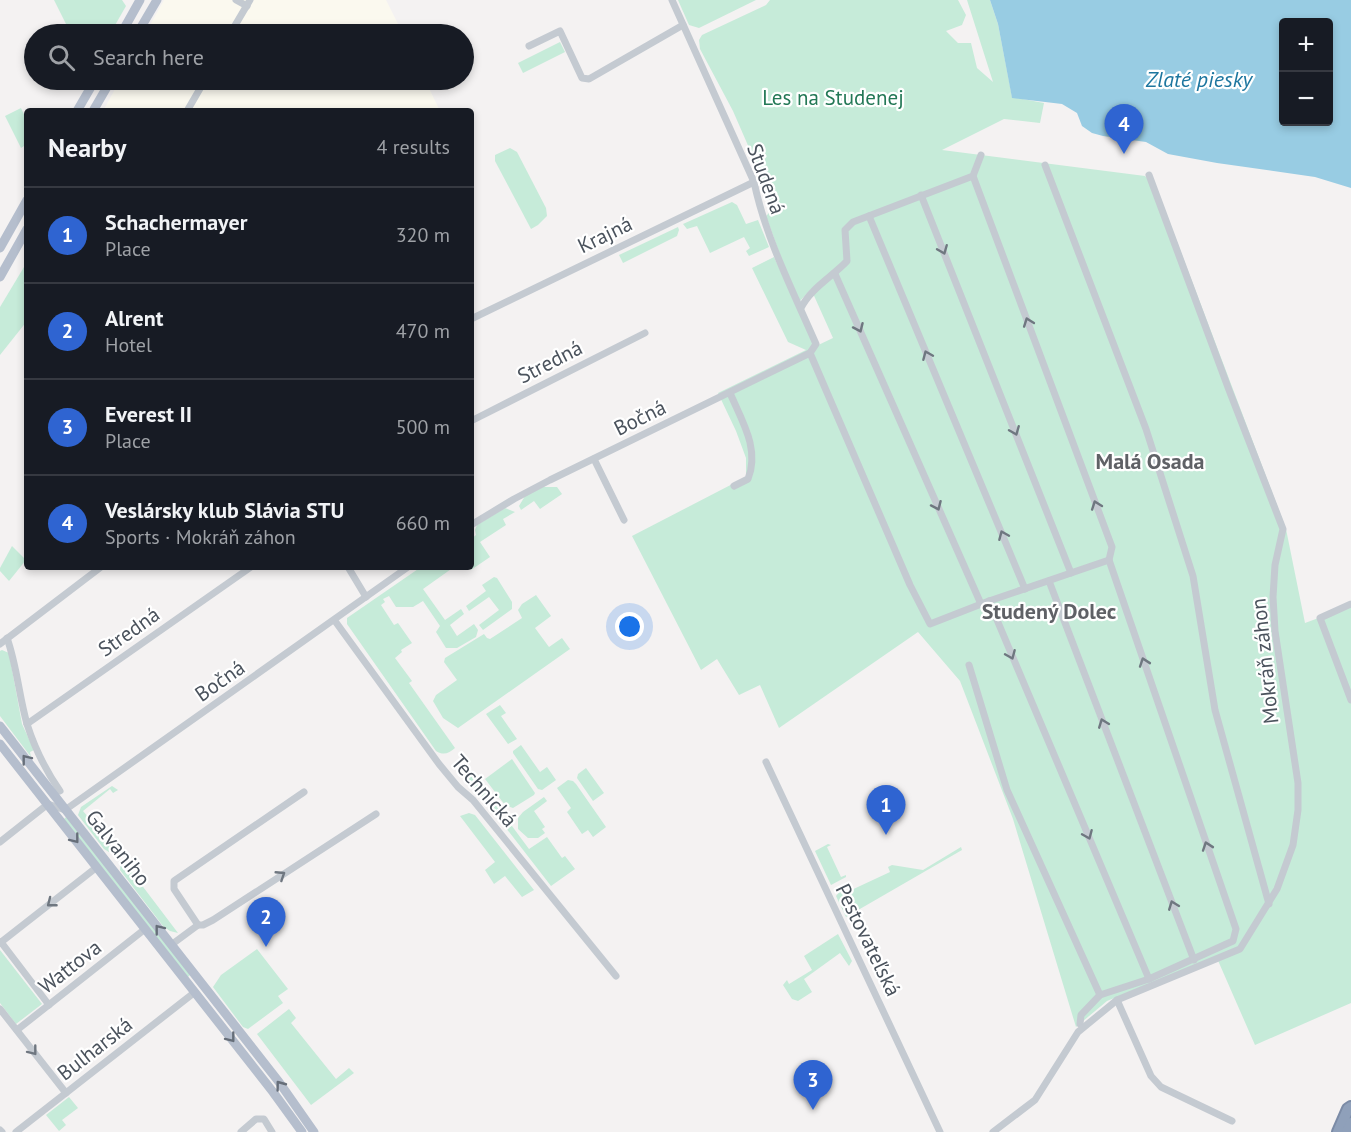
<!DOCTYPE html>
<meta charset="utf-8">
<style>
:root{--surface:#171b24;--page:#242831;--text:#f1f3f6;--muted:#9ea1a6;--line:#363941;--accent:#2f64d1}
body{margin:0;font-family:"PT Sans",sans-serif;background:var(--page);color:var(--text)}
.controls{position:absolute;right:18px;top:18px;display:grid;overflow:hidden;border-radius:6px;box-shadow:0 3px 9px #0003}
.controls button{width:54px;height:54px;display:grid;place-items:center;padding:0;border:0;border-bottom:2px solid var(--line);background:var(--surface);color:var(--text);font:30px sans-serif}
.you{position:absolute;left:630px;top:627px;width:21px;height:21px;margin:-15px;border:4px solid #fff;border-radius:50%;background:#1a73e8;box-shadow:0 0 0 9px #1a73e833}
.badge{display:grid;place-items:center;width:39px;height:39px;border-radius:50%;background:var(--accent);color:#fff;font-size:20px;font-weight:700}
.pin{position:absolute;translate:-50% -50px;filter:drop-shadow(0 2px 3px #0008)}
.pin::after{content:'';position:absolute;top:32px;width:21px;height:18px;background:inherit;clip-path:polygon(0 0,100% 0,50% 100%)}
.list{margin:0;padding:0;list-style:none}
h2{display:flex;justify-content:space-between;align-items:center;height:78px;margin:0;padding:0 24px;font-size:26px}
h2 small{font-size:20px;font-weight:400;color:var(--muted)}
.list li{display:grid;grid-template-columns:39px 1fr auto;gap:18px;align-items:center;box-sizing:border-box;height:96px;padding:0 24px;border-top:2px solid var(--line)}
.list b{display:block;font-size:22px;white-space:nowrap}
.list p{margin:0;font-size:20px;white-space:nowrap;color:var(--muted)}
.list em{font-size:20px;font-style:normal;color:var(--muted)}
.icon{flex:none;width:33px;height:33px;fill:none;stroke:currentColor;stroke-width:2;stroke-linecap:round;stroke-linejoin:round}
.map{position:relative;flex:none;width:1351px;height:1132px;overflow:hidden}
.search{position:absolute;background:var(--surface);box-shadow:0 3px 9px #0003;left:24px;top:24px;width:450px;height:66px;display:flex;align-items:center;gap:15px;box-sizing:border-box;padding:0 21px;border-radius:33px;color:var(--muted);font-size:22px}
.panel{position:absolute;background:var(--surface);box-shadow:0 3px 9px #0003;left:24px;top:108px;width:450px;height:462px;border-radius:6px}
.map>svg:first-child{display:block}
.commercial{fill:#fbf9ef}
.green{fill:#c6ebd9}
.water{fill:#98cce3;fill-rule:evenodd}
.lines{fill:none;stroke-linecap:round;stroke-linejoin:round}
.highway-casing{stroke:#7b8ba6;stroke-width:14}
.minor{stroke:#c4cad1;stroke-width:7}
.major{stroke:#b5becd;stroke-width:9}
.highway{stroke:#8fa0ba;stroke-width:10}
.oneway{stroke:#6f7780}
.oneway2{stroke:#666e79}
.labels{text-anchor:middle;stroke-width:4.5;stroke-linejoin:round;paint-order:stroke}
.park-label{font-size:21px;fill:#237856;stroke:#fff}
.street-label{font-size:21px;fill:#4b535d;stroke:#fff}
.water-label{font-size:22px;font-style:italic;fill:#1d769f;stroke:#fff}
.neighbourhood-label{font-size:22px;font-weight:bold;fill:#5f6166;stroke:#fff}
</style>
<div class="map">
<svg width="1351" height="1132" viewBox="0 0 1351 1132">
<rect width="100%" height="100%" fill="#f4f2f2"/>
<!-- commercial -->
<g class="commercial">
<polygon points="164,0 386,0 403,34 145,34"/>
<polygon points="120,80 425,80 440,111 103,111"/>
</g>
<!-- green -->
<g class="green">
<polygon points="54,0 122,0 126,6 110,34 71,34"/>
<polygon points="678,0 756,0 699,28 689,25"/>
<polygon points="770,0 958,0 966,15 962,25 946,31 958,43 971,43 977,68 993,82 967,0 990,0 998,24 1012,97 1044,103 1040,123 1004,119 942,150 1145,176 1157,189 1286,529 1305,623 1351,606 1351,1003 1255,1045 1216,956 1107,1001 1076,1027 1013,819 960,681 918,632 779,728 760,685 739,695 717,659 701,670 632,536 746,477 746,458 736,431 718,393 806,350 788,342 752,268 774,257 814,344 812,348 833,338 811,289 800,301 783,263 766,216 774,208 756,176 760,173 733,111 700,49 699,40 702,35 766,5"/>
<polygon points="560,42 565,52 523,73 518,63"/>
<polygon points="21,108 27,121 27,144 21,148 5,116"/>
<polygon points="510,148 517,152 546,208 547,216 538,225 531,229 495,161 495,155"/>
<polygon points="732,202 737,205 746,224 758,220 769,247 749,256 746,251 750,248 744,237 710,253 697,226 687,229 683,224"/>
<polygon points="678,227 679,230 677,236 623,263 619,255"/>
<polygon points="27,262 27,321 0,355 0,307"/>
<polygon points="543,487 557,487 562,494 540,509 534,501 521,510 519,506 525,496"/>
<polygon points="505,508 515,512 503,519 506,525 480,542 490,557 471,570 469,567 471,567 471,539 476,535 475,530 477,525"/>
<polygon points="12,546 26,560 9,581 0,571 0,568"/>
<path d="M421 567H454L423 589 445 620 461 609 464 614 450 625 457 636 474 624 478 630 476 637 457 648H446L436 632 440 626 423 601 413 607H396L389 596 383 599 385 602 381 605 394 625 398 623 412 643 401 650 402 652 395 658 412 681 409 683 455 748C449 753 444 756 436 751L347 624V618Z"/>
<polygon points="494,577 497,578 512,602 512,609 483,630 479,625 499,610 489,597 469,611 466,606 486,591 482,585"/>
<polygon points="536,595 551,616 535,628 549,647 562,638 570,649 458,728 443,718 433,701 436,695 457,680 444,662 445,658 484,634 487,638 490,639 522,618 518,610 522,604"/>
<polygon points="2,650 9,653 22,724 34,750 30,752 31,757 0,716 0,651"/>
<polygon points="500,705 506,713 501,716 517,739 508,744 486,714"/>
<polygon points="521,745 540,772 547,767 556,780 542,790 538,789 513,753 513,751"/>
<polygon points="512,759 535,793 534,795 513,808 505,805 485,779"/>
<polygon points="459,763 463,764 504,816 497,816 456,764"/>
<polygon points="586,768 604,793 593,801 577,778 578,774"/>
<polygon points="568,780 573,781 576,784 606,827 593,837 588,830 582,834 567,812 571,808 557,788"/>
<polygon points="112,786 118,790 113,793 110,789 83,811 117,851 109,852 104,849 78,815 81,807"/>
<polygon points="544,797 547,801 534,811 545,827 542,829 545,833 538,838 528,838 518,829 518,818 523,812"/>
<polygon points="469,813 475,815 534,890 522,897 505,876 494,884 485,870 495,862 460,816"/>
<polygon points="66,817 190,975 188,977 64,819"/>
<polygon points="509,822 529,849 547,837 562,858 565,856 575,869 551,886 506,828"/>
<polygon points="828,844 831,845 827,847 841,877 846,875 846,877 831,885 815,851"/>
<polygon points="961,847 962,850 846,917 836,896 842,889 845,893 890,872 888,867 892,865 923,870"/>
<polygon points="125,858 125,863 178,933 170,931 163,926 120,870 121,861"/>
<polygon points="838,934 852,961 849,966 840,953 804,979 812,992 798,1001 792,999 783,985 787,980 789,984 812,970 804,956"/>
<polygon points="257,949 288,989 278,996 283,1003 248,1029 243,1027 213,987 221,975"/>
<polygon points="0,950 42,1004 16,1024 0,1003"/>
<polygon points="289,1009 296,1018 291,1023 336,1079 349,1068 354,1073 311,1105 257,1034"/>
<polygon points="69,1097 78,1108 62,1120 66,1125 59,1131 46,1115"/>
</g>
<!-- water -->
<path class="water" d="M990 0H1351V188L1315 177 1217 163 1168 154 1146 142 1103 136 1092 133 1082 126 1077 113 1062 104 1012 98 998 24ZM1284 22H1328V122H1284Z"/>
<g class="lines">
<!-- highway casing -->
<g class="highway-casing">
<g id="highway">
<polyline points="1338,1132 1348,1109 1351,1107"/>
<polyline points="1347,1132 1351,1123"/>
</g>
</g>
<!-- minor -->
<g class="minor">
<polyline points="236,0 247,6"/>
<polyline points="230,34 250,0"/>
<polyline points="529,46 560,31 582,78 589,79 683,25"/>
<polyline points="187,111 205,80"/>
<polyline points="1045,165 1146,429 1193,576 1215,710 1269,904"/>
<polyline points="973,176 1112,547 1109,560 1236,929 1233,941 1149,979 1100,995 1081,1015 1080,1024"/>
<polyline points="921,195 1071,573"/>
<polyline points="869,216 1025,589"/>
<polyline points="835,274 981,604"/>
<path d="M801 308C811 288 832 277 847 261L845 230 853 222 973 176 981 155"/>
<polyline points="471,319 754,182"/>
<polyline points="810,353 910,585 930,624 989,601 1109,560"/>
<path d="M730 393C742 421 760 449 748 479L734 486"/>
<polyline points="471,421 645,333"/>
<polyline points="594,459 624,520"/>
<path d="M471 525 514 499 550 480 810 353 816 344C793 291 766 239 754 182L672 0"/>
<polyline points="348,567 366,597"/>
<polyline points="1049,581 1194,960"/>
<polyline points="989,601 1149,979"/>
<polyline points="1351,604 1320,618 1351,700"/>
<polyline points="335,621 439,764 458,787 473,800 616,976"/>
<path d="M7 638C17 666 19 696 27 724 35 749 46 771 60 791"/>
<polyline points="0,644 101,567"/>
<polyline points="969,665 1007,790 1100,995"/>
<polyline points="27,724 251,567"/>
<polyline points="766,762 940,1132"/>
<polyline points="0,842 48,804 65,810 408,567"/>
<polyline points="198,925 174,889 174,881 304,792"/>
<polyline points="1,942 49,1005"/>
<polyline points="0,943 97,867"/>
<polyline points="171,945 198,925 203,925 213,920 376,814"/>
<polyline points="1117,1000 1151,1076 1161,1087 1232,1121"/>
<polyline points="0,1009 66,1093"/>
<polyline points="17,1030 145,929"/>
<polyline points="0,1130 2,1132"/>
<polyline points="16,1132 195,992"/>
<polyline points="241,1132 256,1119 264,1119 272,1132"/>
<polyline points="993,1132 1035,1100 1078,1032 1117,1000 1240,949 1277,889 1293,845 1298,810 1298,783 1275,631 1273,597 1275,565 1283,529 1229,390 1149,175"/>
</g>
<!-- major -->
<g class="major">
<polyline points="121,34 140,0"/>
<polyline points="137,34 157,0"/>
<polyline points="77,111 95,80"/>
<polyline points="93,111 111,80"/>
<polyline points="0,248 27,200"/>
<polyline points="0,277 27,229"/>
<polyline points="0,726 279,1082 314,1132"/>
<polyline points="0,744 273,1092 302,1132"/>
</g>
<!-- highway -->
<use href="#highway" class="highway"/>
</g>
<!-- one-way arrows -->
<defs><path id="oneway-chevron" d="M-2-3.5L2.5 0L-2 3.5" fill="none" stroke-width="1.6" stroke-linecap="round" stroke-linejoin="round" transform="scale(1.5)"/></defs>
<g class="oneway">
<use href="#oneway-chevron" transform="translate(943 250) rotate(68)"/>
<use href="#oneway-chevron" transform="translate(1028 322) rotate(-110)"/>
<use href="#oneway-chevron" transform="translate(859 328) rotate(66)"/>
<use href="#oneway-chevron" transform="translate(927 355) rotate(-113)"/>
<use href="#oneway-chevron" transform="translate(1015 431) rotate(68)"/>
<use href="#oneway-chevron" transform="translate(1096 505) rotate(-110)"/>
<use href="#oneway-chevron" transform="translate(937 506) rotate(66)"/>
<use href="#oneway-chevron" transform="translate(1003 535) rotate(-113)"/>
<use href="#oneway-chevron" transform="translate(1011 655) rotate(67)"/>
<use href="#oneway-chevron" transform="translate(1144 662) rotate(-109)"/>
<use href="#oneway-chevron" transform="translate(1103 723) rotate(-111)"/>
<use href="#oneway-chevron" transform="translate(1088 835) rotate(67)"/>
<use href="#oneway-chevron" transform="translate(1207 846) rotate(-109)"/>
<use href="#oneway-chevron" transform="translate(281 875) rotate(-33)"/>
<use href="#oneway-chevron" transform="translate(51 903) rotate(142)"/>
<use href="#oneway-chevron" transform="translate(1173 905) rotate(-111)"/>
<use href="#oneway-chevron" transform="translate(33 1051) rotate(52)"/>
</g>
<g class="oneway2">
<use href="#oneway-chevron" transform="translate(26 759) rotate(-128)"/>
<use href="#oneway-chevron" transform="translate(75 839) rotate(52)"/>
<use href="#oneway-chevron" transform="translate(159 929) rotate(-128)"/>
<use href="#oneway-chevron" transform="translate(231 1038) rotate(52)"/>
<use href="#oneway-chevron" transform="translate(280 1085) rotate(-127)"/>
</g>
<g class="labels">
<!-- park labels -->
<g class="park-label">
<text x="833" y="105">Les na Studenej</text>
</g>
<!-- street labels -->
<g class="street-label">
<text transform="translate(766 179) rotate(70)" y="7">Studená</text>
<text transform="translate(605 235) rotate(-26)" y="7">Krajná</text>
<text transform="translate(550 362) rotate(-27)" y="7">Stredná</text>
<text transform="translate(640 418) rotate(-26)" y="7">Bočná</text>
<text transform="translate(129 632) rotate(-35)" y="7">Stredná</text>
<text transform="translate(1265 661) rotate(-96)" y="7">Mokráň záhon</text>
<text transform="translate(220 681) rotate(-35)" y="7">Bočná</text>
<text transform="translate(484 791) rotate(49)" y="7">Technická</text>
<text transform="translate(118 848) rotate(52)" y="7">Galvaniho</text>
<text transform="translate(868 940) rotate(64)" y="7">Pestovateľská</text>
<text transform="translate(70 967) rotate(-38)" y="7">Wattova</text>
<text transform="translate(95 1049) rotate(-38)" y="7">Bulharská</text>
</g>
<!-- water labels -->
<g class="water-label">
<text x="1199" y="87">Zlaté piesky</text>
</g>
<!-- neighbourhood labels -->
<g class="neighbourhood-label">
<text x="1150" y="469">Malá Osada</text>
<text x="1049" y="619">Studený Dolec</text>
</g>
</g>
</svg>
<div class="controls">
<button>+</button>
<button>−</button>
</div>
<div class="you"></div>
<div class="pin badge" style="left:886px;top:835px">1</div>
<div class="pin badge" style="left:266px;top:947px">2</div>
<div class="pin badge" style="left:813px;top:1110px">3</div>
<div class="pin badge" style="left:1124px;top:154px">4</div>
<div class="search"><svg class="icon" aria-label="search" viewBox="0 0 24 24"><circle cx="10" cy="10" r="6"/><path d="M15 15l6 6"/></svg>Search here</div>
<section class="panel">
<h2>Nearby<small>4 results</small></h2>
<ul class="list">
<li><span class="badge">1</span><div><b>Schachermayer</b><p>Place</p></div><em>320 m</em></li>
<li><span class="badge">2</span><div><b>Alrent</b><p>Hotel</p></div><em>470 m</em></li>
<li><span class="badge">3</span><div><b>Everest II</b><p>Place</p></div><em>500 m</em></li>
<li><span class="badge">4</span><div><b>Veslársky klub Slávia STU</b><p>Sports · Mokráň záhon</p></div><em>660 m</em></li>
</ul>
</section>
</div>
